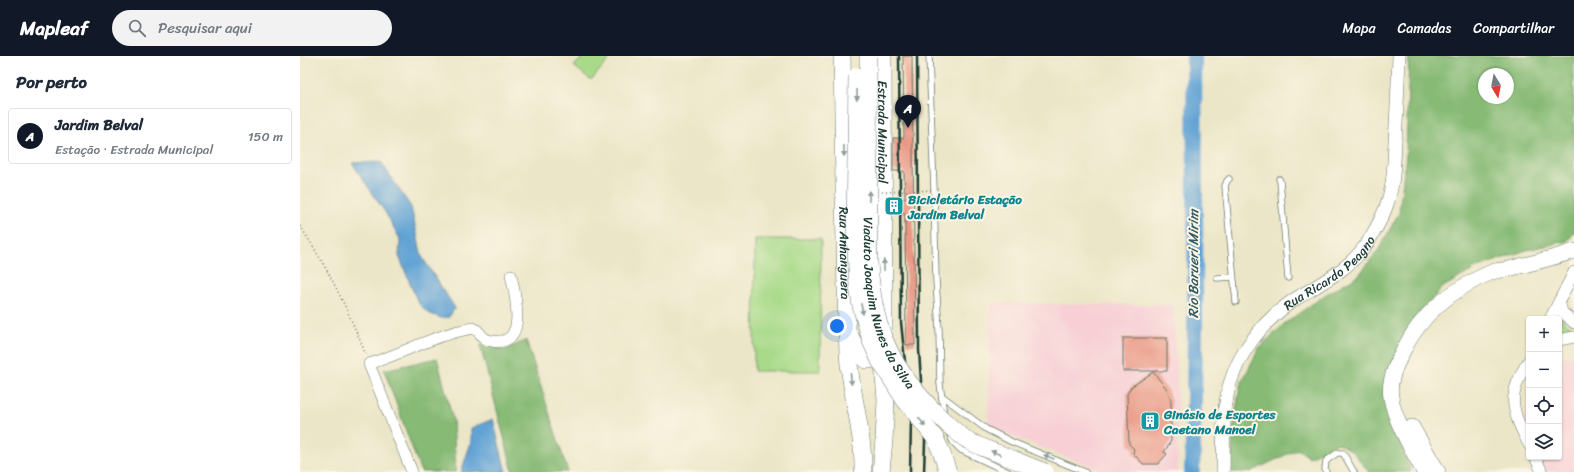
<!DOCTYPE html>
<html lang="pt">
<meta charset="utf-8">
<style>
:root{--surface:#fff;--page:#f2f2f3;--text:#1f2937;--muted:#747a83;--line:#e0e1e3;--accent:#111827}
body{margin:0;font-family:Sriracha,sans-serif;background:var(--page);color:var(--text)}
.controls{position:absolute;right:12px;bottom:12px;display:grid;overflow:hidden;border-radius:4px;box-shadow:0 1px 3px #0004}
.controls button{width:36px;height:36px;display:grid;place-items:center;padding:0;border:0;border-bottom:1px solid var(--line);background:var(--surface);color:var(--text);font:20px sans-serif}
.compass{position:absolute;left:1178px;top:12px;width:36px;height:36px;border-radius:50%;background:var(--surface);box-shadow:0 1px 3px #0004;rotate:170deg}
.you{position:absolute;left:537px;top:270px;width:14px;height:14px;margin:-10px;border:3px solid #fff;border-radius:50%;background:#1a73e8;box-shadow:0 0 0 6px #1a73e833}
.badge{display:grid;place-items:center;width:26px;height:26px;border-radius:50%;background:var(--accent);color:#fff;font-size:13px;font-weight:700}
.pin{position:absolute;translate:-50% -33px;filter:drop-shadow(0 1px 2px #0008)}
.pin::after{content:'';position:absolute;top:21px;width:14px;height:12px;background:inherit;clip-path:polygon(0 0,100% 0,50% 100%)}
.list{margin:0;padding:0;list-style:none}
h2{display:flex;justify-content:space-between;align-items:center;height:52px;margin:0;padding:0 16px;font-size:17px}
h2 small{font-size:13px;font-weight:400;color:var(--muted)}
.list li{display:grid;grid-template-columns:26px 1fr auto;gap:12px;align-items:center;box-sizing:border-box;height:56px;margin:0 8px 8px;padding:0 8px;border:1px solid var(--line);border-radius:4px}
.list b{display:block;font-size:15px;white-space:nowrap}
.list p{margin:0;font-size:13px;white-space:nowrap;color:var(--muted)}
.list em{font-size:13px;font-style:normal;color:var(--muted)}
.icon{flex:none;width:22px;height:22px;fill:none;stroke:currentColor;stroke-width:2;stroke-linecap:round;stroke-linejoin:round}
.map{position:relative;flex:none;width:1274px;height:416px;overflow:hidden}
header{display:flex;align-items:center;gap:24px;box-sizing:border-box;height:56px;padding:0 20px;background:var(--accent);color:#fff}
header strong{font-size:19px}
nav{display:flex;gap:22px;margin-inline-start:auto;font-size:14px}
.search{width:280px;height:36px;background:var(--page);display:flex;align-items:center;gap:10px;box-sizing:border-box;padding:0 14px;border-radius:22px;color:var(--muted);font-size:15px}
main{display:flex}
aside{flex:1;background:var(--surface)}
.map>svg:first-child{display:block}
.built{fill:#f7cfd5}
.green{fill:#a8da89;stroke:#648c5e}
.forest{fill:#86ba75;stroke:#527c54;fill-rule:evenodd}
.water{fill:#61a2d4;stroke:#407084}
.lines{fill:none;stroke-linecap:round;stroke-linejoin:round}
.river{stroke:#61a2d4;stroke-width:16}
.building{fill:#ea9785}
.service-casing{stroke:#677868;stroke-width:7}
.minor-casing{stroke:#677868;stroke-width:12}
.tertiary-casing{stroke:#677868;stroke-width:14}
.secondary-casing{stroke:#677868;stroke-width:16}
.primary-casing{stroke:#677868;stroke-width:18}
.path{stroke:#677868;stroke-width:1.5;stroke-dasharray:1 3;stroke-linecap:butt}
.service{stroke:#fff;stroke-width:5.5}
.minor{stroke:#fff;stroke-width:11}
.tertiary{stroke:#fff;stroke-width:13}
.secondary{stroke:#fff;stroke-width:15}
.primary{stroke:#fff;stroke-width:17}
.rail{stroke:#1f3d34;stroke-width:2.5}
.primary-bridge-casing{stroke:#677868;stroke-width:18;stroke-linecap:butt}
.path-bridge{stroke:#677868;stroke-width:1.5;stroke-dasharray:1 3;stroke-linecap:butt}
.primary-bridge{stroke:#fff;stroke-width:17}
.oneway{fill:#8f9e9a}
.labels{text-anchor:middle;stroke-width:4;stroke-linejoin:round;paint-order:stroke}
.street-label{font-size:13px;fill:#1f3d34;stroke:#fcf5e5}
.culture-label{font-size:13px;font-weight:bold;fill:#0d838f;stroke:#fcf5e5;text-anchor:start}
.water-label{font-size:14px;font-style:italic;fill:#335b64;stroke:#fcf5e5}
</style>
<header>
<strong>Mapleaf</strong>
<div class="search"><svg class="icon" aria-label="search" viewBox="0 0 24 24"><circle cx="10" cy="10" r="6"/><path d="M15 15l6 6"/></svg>Pesquisar aqui</div>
<nav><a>Mapa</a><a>Camadas</a><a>Compartilhar</a></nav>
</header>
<main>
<aside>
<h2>Por perto<small></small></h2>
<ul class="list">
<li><span class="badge">A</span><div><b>Jardim Belval</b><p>Estação · Estrada Municipal</p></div><em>150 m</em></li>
</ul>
</aside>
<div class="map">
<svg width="1274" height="416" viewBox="0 0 1274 416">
<rect width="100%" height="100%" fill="#fcf5e5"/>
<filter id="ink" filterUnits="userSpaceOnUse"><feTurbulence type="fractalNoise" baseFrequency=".025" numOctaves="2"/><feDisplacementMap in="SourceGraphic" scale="8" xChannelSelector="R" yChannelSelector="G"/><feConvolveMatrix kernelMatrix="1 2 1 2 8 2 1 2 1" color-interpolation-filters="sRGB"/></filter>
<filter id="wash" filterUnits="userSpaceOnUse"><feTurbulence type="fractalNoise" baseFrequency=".012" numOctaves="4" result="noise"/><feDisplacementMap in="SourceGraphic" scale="16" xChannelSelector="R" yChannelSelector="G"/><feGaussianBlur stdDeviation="0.9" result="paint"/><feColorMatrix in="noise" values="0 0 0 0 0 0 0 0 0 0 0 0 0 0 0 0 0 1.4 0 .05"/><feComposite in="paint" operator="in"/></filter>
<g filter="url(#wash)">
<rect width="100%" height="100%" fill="#ece6c8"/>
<!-- built -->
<g class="built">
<polygon points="691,247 873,249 877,324 878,416 805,416 688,371"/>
<polygon points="1274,300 1274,416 1247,416 1240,401 1259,401 1259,301"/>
<polygon points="1229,344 1229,377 1223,364"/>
</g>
<!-- green -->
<g class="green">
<polygon points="284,0 312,0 291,24 274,10"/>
<polygon points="455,183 521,183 520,315 454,315"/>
<polygon points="1259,259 1264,266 1273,272 1271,274 1259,278 1259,263 1257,263"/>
</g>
<!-- forest -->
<g class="forest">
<path d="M1109 0H1274V177L1267 185 1226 194 1178 211 1143 231 1111 267 1094 302 1083 340 1111 416H1069L1053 396 1038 387 1009 401 998 393 950 416H931L934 367 940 330 959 292 984 268 1028 237 1059 219 1079 193 1099 157 1106 99ZM1184 18H1208V42H1184Z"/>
<polygon points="226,284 268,416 213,416 180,289 205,294"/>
<polygon points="137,302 153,364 156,416 121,416 84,314"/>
</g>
<!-- water -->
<g class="water">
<polygon points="81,106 111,151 122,201 155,252 149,261 141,262 128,257 118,247 99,200 100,183 85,156 52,107"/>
<polygon points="193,363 206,416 161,416 171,386 171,372"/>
</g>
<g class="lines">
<!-- river -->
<path class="river" d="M892 416C897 277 895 139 894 0"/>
</g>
<g id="blocks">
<!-- building -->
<g class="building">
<polygon points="603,0 612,0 615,289 606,289 605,157 594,157 594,142 605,143 604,115 593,115 593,82 604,82"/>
<rect x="823" y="282" width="44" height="33"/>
<polygon points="853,316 867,333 871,345 871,385 864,396 867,398 858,408 843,408 833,397 834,393 829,388 827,338 831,331"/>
</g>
</g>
</g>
<g filter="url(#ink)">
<use href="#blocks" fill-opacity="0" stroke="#677868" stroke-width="1"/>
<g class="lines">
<!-- service casing -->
<g class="service-casing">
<g id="service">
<polyline points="629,0 634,134 636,224 639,274 640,328 644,359"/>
<polyline points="929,123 927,125 925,130 936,246"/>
<polyline points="979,123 980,125 988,222"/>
<polyline points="917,222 933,221"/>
<polyline points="642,340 686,373 712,386 785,416"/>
<polyline points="649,377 653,386 661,394 708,416"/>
<polyline points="1026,416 1025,413 1026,405 1037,397 1043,397 1054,416"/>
</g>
</g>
<!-- minor casing -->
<g class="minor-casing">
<g id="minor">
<polyline points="1259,245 1262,256 1274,267"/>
<polyline points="1250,263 1274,216"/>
<polyline points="1259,284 1274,281"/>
<path d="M1229 304C1206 340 1211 353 1229 389"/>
<polyline points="1235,401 1242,416"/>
<path d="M112 416 69 308C104 297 137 278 173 272 181 274 179 283 192 285 229 291 215 239 211 219"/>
</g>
</g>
<!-- tertiary casing -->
<g class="tertiary-casing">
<g id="tertiary">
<path id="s1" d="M923 416C924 393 922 369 926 346 932 302 963 263 1000 240 1025 225 1052 211 1068 186 1076 173 1084 159 1088 145 1094 126 1094 105 1095 85 1097 57 1098 28 1099 0"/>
</g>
</g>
<!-- secondary casing -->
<g class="secondary-casing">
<g id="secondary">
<polyline points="1112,371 1138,416"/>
<path d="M1124 416C1113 395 1094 364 1091 341 1088 325 1096 309 1103 295 1121 258 1154 232 1192 216 1198 214 1206 214 1212 212 1233 207 1254 202 1274 195"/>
</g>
</g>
<!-- primary casing -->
<g class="primary-casing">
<g id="primary">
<path id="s2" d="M542 0C544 99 544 198 548 296 550 336 564 376 563 416"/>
<path id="s3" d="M583 0 584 276"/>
<polyline points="550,280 559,298 566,304 575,303 583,293"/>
<polyline points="581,416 584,384 586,345 583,306"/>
</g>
</g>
<!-- path -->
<path class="path" d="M0 170C27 210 48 254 66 299"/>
<!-- service -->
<use href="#service" class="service"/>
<!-- minor -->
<use href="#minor" class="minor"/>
<!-- tertiary -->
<use href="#tertiary" class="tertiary"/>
<!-- secondary -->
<use href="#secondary" class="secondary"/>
<!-- primary -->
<use href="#primary" class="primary"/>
<!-- rail -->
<g class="rail">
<polyline points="599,0 601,266 611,365 610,416"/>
<polyline points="617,0 619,294 625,386 624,416"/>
</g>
<!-- primary-bridge casing -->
<g class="primary-bridge-casing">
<g id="primary-bridge">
<path id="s4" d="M568 0 569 207C573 268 587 306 630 351 642 363 654 376 669 385 678 390 687 393 697 397 713 403 729 410 745 416"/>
<polyline points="557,20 555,178 558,231 561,250 571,285 580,305 604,343 635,382 641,395 648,416"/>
</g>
</g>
<!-- path-bridge -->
<polyline class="path-bridge" points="582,136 634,134"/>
<!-- primary-bridge -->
<use href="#primary-bridge" class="primary-bridge"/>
</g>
<!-- one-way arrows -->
<defs><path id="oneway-solid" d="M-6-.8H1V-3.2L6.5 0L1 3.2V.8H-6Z"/></defs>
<g class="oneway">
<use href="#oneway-solid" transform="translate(557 39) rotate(91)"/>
<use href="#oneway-solid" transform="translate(544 95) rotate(89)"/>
<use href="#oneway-solid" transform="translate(569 140) rotate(-90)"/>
<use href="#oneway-solid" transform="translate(584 209) rotate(-91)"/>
<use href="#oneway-solid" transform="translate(562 253) rotate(78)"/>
<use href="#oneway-solid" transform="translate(551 323) rotate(84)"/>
<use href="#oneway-solid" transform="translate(622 366) rotate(52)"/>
<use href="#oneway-solid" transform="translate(696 397) rotate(-158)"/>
<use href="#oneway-solid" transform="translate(749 401) rotate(-158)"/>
</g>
</g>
<!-- icons -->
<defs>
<g id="building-square" transform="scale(1)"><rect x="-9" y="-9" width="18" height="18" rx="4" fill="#0f9aa8" stroke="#fcf5e5"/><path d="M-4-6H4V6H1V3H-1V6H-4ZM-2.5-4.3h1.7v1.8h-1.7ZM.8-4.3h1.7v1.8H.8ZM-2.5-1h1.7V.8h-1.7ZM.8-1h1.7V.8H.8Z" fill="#fff"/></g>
</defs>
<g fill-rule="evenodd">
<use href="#building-square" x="594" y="150"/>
<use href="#building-square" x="850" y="365"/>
</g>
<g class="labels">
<!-- street labels -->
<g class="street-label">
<text dy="5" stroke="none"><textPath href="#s3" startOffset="76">Estrada Municipal</textPath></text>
<text dy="5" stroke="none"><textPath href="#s2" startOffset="197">Rua Anhanguera</textPath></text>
<text dy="5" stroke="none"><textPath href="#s1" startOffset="241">Rua Ricardo Peagno</textPath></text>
<text dy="5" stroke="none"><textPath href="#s4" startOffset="251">Viaduto Joaquim Nunes da Silva</textPath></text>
</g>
<!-- culture labels -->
<g class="culture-label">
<text x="608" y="148">Bicicletário Estação<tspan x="608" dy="15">Jardim Belval</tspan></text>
<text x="864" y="363">Ginásio de Esportes<tspan x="864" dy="15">Caetano Manoel</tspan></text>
</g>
<!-- water labels -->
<g class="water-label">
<text transform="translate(893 208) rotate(-90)" y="5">Rio Barueri Mirim</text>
</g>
</g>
</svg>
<div class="controls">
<button>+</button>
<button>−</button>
<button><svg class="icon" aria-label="locate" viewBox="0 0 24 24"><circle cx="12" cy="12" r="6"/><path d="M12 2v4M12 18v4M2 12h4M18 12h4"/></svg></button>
<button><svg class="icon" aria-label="layers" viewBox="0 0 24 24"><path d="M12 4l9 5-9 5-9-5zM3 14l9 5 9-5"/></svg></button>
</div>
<svg class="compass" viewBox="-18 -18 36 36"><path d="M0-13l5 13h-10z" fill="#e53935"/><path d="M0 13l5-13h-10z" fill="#747a83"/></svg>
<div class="you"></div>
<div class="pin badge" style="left:608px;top:72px">A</div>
</div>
</main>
